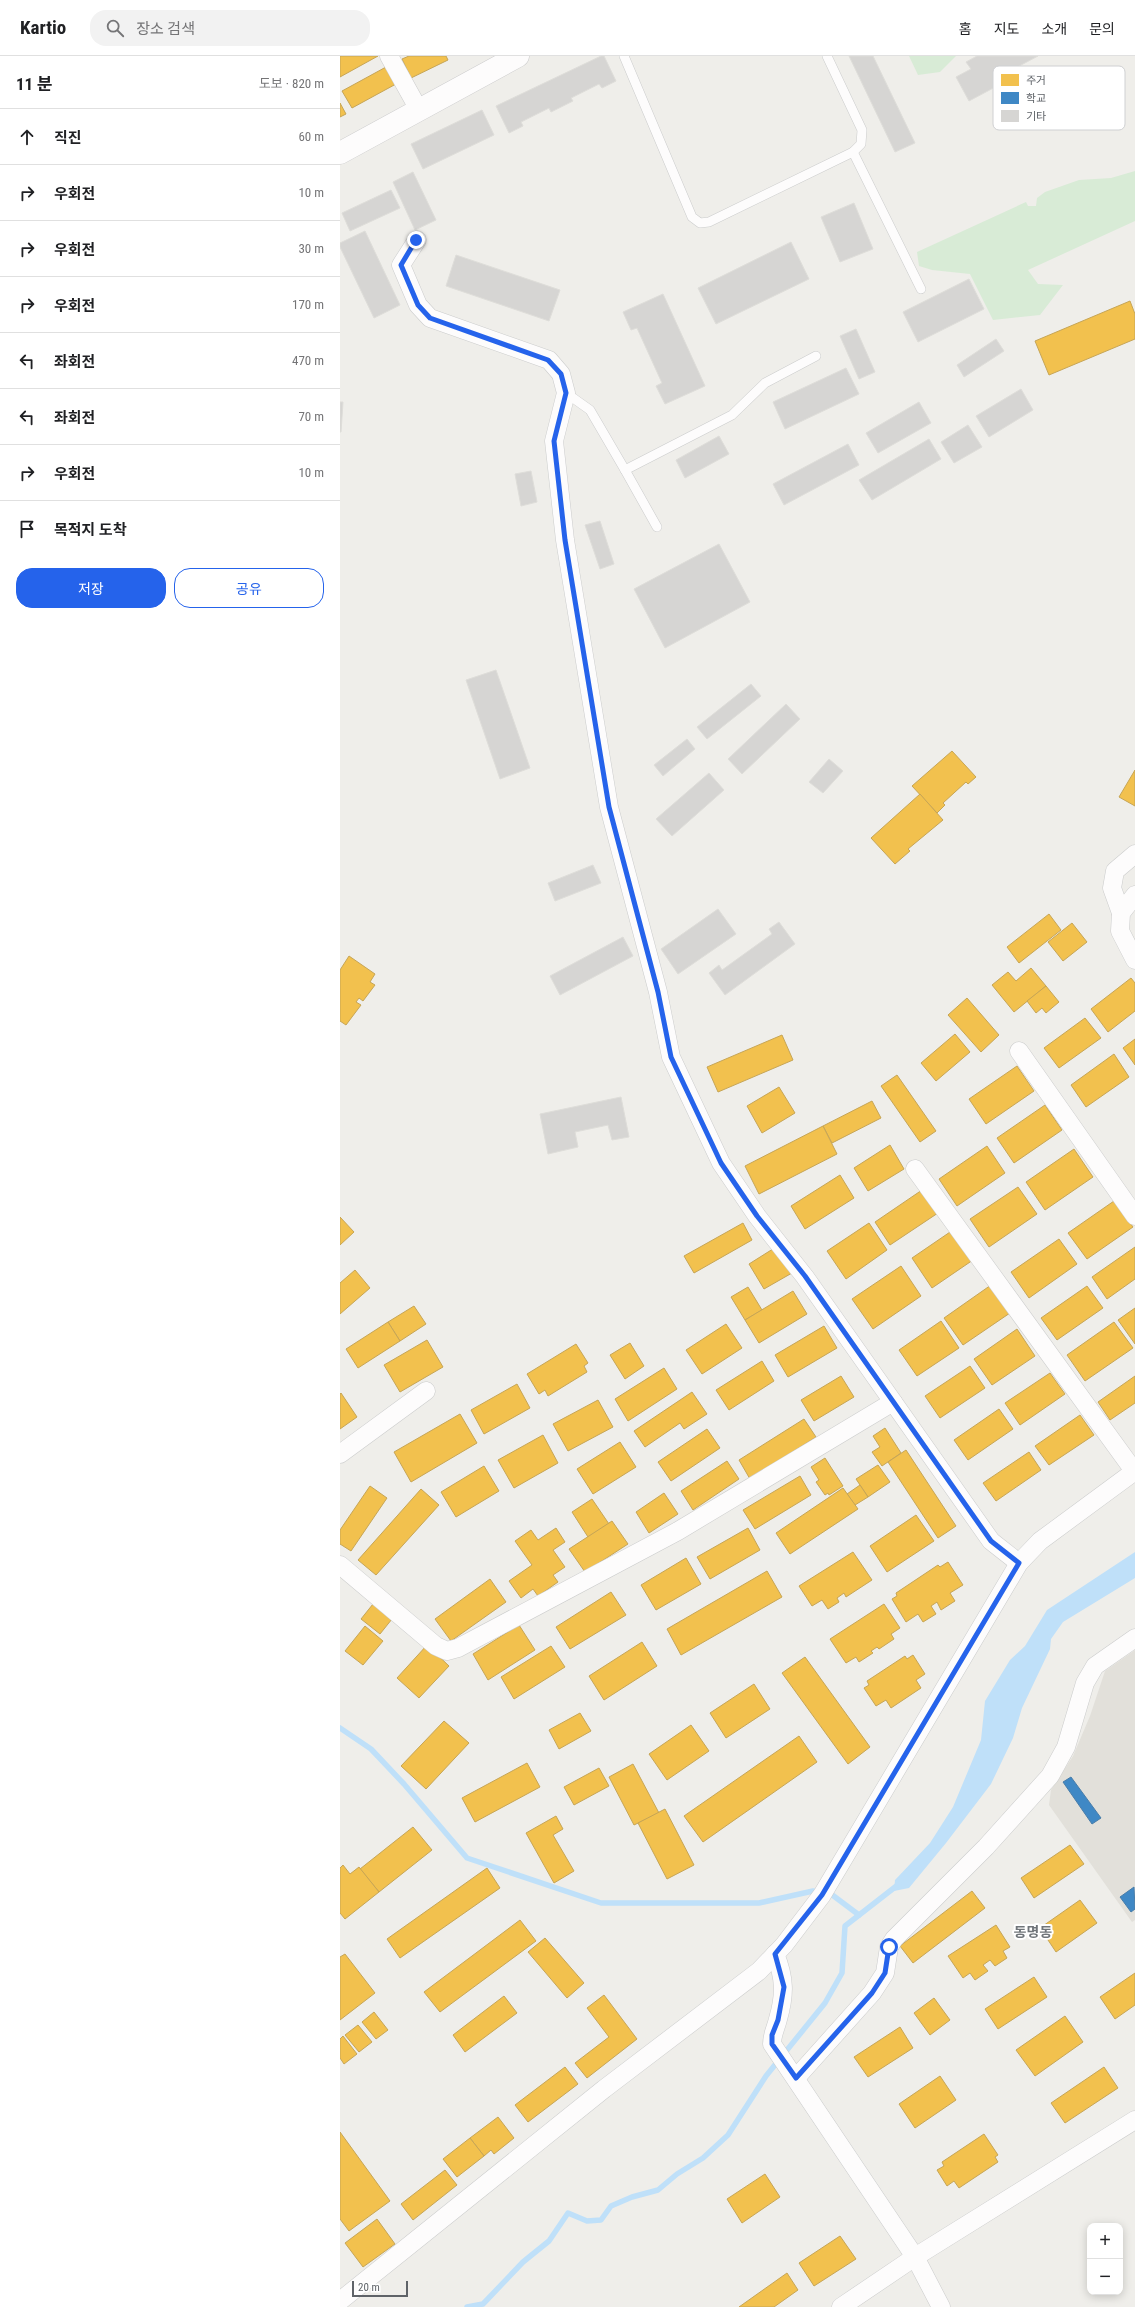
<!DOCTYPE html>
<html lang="ko">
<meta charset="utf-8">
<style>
:root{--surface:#fff;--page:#f2f2f2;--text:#202124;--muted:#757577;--line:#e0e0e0;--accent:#2563eb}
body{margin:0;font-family:"Roboto Condensed","Noto Sans KR",sans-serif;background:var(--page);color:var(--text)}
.controls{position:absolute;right:12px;bottom:12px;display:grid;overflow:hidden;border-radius:8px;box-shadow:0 2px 10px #0003}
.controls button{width:36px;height:36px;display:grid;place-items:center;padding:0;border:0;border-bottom:1px solid var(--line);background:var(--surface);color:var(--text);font:20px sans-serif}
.scale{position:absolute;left:12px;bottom:10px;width:56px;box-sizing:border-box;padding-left:4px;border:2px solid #5f6368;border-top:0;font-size:11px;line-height:14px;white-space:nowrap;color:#5f6368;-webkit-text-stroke:3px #fff;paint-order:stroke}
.stop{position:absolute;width:12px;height:12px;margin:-9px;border:3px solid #2563eb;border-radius:50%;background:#fff}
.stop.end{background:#2563eb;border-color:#fff;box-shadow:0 1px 4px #0008}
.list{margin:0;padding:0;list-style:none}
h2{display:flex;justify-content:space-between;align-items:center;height:52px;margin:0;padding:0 16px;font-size:17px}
h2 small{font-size:13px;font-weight:400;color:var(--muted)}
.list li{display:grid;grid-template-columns:26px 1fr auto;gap:12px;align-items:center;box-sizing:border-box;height:56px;padding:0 16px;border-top:1px solid var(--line)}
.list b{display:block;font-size:15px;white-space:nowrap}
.list em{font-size:13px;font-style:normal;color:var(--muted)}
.actions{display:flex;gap:8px;padding:12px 16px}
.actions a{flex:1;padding:9px 0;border:1px solid var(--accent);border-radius:16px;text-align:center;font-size:14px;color:var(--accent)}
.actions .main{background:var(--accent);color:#fff}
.icon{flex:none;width:22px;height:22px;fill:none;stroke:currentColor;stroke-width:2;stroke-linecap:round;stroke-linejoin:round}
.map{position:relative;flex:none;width:795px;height:2251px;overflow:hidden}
header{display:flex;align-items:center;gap:24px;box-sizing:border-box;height:56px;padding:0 20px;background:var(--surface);border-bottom:1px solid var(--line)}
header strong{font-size:19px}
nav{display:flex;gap:22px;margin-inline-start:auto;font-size:14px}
.search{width:280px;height:36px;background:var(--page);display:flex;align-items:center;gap:10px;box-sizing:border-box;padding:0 14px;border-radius:16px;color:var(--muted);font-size:15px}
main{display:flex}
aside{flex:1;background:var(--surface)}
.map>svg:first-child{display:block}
.education{fill:#e2e0da}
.green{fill:#d8ebd6}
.water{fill:#bfe0f9}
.homes{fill:#f2c14e;stroke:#c6a556}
.schools{fill:#3f88c5;stroke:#497da9}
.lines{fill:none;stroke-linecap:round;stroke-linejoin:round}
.stream{stroke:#bfe0f9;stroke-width:5.5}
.building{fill:#d6d5d3;stroke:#deddd9}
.lane-casing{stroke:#cbcccc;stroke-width:10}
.street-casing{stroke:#cbcccc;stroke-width:19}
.secondary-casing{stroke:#cacacb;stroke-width:23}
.lane{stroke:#fdfcfc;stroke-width:9}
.street{stroke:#fdfcfc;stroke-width:18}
.secondary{stroke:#fdfcfc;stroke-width:22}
.route{stroke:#2563eb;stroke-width:5}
.labels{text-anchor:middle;stroke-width:4;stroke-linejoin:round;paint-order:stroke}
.quarter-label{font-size:14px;font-weight:bold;fill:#70757a;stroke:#fff}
.key{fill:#fff;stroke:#cfd0d2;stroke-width:1}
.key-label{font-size:11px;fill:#5f6368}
</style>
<header>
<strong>Kartio</strong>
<div class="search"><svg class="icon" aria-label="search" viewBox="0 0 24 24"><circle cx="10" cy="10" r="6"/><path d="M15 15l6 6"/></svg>장소 검색</div>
<nav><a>홈</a><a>지도</a><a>소개</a><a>문의</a></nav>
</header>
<main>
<aside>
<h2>11 분<small>도보 · 820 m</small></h2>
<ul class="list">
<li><svg class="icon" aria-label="ahead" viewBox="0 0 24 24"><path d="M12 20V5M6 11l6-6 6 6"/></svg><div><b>직진</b></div><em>60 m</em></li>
<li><svg class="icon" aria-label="right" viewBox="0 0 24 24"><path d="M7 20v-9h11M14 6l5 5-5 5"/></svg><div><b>우회전</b></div><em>10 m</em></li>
<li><svg class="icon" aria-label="right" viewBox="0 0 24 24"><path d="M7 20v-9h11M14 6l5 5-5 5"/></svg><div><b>우회전</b></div><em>30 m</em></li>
<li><svg class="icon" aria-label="right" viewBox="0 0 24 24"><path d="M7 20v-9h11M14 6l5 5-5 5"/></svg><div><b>우회전</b></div><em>170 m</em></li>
<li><svg class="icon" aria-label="left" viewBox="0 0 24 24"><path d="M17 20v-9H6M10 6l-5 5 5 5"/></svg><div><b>좌회전</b></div><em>470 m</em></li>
<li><svg class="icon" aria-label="left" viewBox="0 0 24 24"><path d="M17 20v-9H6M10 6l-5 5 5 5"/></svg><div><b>좌회전</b></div><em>70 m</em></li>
<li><svg class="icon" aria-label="right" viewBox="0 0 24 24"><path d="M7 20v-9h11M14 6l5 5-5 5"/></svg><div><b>우회전</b></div><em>10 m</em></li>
<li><svg class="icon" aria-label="arrive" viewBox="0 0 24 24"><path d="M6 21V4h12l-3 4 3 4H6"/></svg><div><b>목적지 도착</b></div></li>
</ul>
<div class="actions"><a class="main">저장</a><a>공유</a></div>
</aside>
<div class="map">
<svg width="795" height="2251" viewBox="0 0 795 2251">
<rect width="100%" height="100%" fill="#efeeea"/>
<!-- education -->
<polygon class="education" points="795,1594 795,1864 792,1866 709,1749 711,1734 733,1700 750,1660 765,1615"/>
<!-- green -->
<g class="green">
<polygon points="569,0 616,0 600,16 578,19"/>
<polygon points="795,115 795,165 688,214 698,228 723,229 700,259 653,264 630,218 592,214 579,210 577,196 686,146 688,150 696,150 697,142 705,136 739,124 771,122"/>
</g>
<!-- water -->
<polygon class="water" points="795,1496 795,1522 723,1566 711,1583 710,1593 682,1652 673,1682 651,1728 606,1787 569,1832 554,1835 555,1824 590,1787 613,1751 641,1684 645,1645 670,1604 685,1590 707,1554"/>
<!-- homes -->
<g class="homes">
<polygon points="0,0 38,0 0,21"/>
<polygon points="69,0 106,0 108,4 71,22 62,3"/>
<polygon points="46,11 56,28 12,52 2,35"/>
<polygon points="0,47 6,58 0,61"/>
<polygon points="790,245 795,258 795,283 709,319 695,285"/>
<polygon points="612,695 636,721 628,728 626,726 603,747 605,749 597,757 572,730"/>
<polygon points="795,714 795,750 779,741"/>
<polygon points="580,738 603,764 568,793 570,795 555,808 531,782"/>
<polygon points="709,858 721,874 679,907 667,891"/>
<polygon points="732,867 747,886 723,905 708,886"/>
<polygon points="9,900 35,918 30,926 35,929 23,945 19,942 16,946 21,949 6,969 0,965 0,914"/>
<polygon points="691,912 706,930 674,956 652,929 668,916 676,925"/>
<polygon points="791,922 795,927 795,955 768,976 751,953"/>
<polygon points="706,930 719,946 706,957 702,952 696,957 687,945"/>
<polygon points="627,942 659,979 641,996 608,959"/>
<polygon points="745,962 761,982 719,1012 704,992"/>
<polygon points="615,978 630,996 596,1025 581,1007"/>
<polygon points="442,979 453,1004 378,1036 367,1011"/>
<polygon points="795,983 795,1009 783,992"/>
<polygon points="774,998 789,1021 746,1051 731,1029"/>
<polygon points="677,1010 694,1035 646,1068 629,1043"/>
<polygon points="557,1019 596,1075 580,1086 541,1030"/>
<polygon points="439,1031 455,1057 422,1077 407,1050"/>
<polygon points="532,1045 541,1062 492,1087 483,1070"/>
<polygon points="705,1049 722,1074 674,1107 657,1082"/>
<polygon points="483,1070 497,1098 419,1138 405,1110"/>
<polygon points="550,1089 564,1113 528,1135 514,1112"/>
<polygon points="647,1090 665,1117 617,1150 599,1123"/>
<polygon points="734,1093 753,1121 705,1154 686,1126"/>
<polygon points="500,1119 514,1142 465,1173 451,1150"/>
<polygon points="678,1131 697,1158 649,1191 630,1163"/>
<polygon points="582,1134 598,1157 550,1189 535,1166"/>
<polygon points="774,1145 793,1171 747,1203 728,1177"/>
<polygon points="0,1161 14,1176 0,1189"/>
<polygon points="403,1167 412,1184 354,1217 344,1200"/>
<polygon points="529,1167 547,1194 506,1223 487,1195"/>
<polygon points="613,1174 633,1204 592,1232 572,1202"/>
<polygon points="719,1183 737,1208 689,1242 671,1216"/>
<polygon points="436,1191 452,1217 424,1233 409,1208"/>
<polygon points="795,1191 795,1223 767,1243 752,1221"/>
<polygon points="561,1210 581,1240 533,1273 512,1243"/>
<polygon points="15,1214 30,1232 0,1258 0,1227"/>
<polygon points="651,1229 670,1257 623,1289 604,1262"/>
<polygon points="747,1230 763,1252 717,1284 701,1262"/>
<polygon points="408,1231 422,1254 405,1264 391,1241"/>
<polygon points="453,1235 467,1258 419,1287 405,1264"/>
<polygon points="74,1250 86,1268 60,1285 48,1266"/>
<polygon points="795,1252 795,1288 778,1264"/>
<polygon points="601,1265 619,1292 577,1320 559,1294"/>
<polygon points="48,1266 60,1285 18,1312 6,1293"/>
<polygon points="774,1266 793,1292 745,1325 727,1299"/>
<polygon points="386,1268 402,1292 362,1318 346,1294"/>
<polygon points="484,1270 497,1292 448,1321 435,1299"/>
<polygon points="677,1273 695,1300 652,1329 634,1303"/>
<polygon points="87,1284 103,1311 60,1336 44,1309"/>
<polygon points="290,1287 304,1310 285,1323 270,1299"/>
<polygon points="236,1288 248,1307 244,1310 247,1316 208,1340 205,1334 199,1338 187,1318"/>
<polygon points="422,1305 434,1325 389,1354 376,1334"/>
<polygon points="630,1310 645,1332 600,1362 585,1340"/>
<polygon points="324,1312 337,1333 288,1365 275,1343"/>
<polygon points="710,1317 725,1338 680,1369 665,1347"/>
<polygon points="501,1320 514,1341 474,1365 461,1344"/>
<polygon points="795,1320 795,1347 770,1364 758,1346"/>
<polygon points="177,1328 190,1352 144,1378 131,1354"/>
<polygon points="352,1336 367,1358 344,1373 340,1367 305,1391 294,1375"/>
<polygon points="1,1337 17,1361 0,1373 0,1338"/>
<polygon points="258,1344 273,1371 228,1395 213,1368"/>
<polygon points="659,1353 673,1373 628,1404 614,1384"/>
<polygon points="120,1358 137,1387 71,1426 54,1396"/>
<polygon points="740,1359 754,1379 709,1409 695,1390"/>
<polygon points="464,1363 476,1381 410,1423 399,1404"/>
<polygon points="545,1372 561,1397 542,1410 532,1396 540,1391 533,1380"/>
<polygon points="367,1373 380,1392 331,1425 318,1406"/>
<polygon points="203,1379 218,1407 174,1432 158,1404"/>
<polygon points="280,1386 296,1411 253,1438 237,1413"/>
<polygon points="566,1394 616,1470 598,1482 548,1406"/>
<polygon points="689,1396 701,1414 656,1445 643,1427"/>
<polygon points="485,1402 503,1430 489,1439 488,1437 485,1439 476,1426 479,1424 471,1411"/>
<polygon points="387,1405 399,1423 353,1454 341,1435"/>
<polygon points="538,1409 550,1426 528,1441 516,1423"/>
<polygon points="144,1410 159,1435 116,1461 101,1436"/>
<polygon points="460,1420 471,1439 415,1473 403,1454"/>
<polygon points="520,1429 528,1441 515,1449 507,1438"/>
<polygon points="30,1430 47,1442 11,1495 0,1488 0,1474"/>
<polygon points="503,1432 518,1453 450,1498 436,1477"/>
<polygon points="81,1433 99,1449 36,1519 18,1504"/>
<polygon points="324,1437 338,1458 309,1477 296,1456"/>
<polygon points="252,1443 269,1468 248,1481 232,1456"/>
<polygon points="576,1459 594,1485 547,1516 530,1490"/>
<polygon points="272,1465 288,1488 245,1516 229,1493"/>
<polygon points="216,1472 225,1486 213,1494 225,1511 213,1519 218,1526 198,1540 193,1533 181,1542 169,1525 192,1509 175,1485 191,1474 198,1484"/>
<polygon points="408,1472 420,1494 370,1523 357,1501"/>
<polygon points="513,1496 532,1524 506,1541 504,1537 497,1542 499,1546 488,1553 482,1544 472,1550 459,1530"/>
<polygon points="346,1502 361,1528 316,1554 301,1529"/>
<polygon points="608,1506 623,1529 610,1537 615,1545 601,1554 597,1546 591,1550 596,1558 583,1566 578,1558 566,1566 552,1543 557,1540 556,1537 598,1509 600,1511"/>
<polygon points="427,1515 442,1541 341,1599 327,1573"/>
<polygon points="150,1523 166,1546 111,1585 95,1563"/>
<polygon points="271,1536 286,1559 230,1593 216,1571"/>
<polygon points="33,1548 52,1563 40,1578 21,1563"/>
<polygon points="544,1548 560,1572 551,1578 554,1583 539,1593 537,1591 531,1595 533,1597 519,1606 516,1601 506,1607 490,1583"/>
<polygon points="179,1569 195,1594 148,1624 133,1598"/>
<polygon points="25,1570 43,1585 23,1609 5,1595"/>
<polygon points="302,1586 317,1610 264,1644 249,1620"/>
<polygon points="87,1589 109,1610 79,1642 57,1622"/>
<polygon points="211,1590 225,1611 174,1643 161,1621"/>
<polygon points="573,1599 585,1618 576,1624 581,1632 551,1652 546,1644 536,1650 524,1632 529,1629 527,1625 565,1600 567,1603"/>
<polygon points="465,1601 530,1691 508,1708 442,1617"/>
<polygon points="414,1628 430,1653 386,1682 370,1657"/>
<polygon points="240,1657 251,1675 219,1693 209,1674"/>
<polygon points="104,1665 129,1687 86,1733 61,1710"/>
<polygon points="351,1669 369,1695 327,1724 309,1698"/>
<polygon points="459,1680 477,1706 363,1786 344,1760"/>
<polygon points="187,1707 200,1731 135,1766 122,1742"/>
<polygon points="293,1708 319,1757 294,1769 269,1721"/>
<polygon points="259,1712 269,1730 234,1749 224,1731"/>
<polygon points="325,1753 354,1809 327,1823 298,1767"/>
<polygon points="216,1760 223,1773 213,1779 234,1815 214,1827 186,1777"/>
<polygon points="73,1771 92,1794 39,1836 20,1813"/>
<polygon points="730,1789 744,1808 694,1842 681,1822"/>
<polygon points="3,1809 10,1818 19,1811 39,1836 5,1863 0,1857 0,1812"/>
<polygon points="147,1812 160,1832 60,1902 47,1883"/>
<polygon points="632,1835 645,1852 573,1907 560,1890"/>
<polygon points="740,1844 757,1867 716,1896 700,1872"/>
<polygon points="180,1864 196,1885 100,1956 84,1936"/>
<polygon points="656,1869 670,1891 663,1895 667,1902 655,1910 650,1904 643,1909 648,1915 635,1924 630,1917 623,1922 608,1900"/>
<polygon points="205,1882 244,1927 227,1942 188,1896"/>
<polygon points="5,1898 35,1937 0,1964 0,1901"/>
<polygon points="795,1917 795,1949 775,1963 760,1941"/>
<polygon points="694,1921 707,1941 658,1973 645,1953"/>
<polygon points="264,1939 297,1983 247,2022 235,2007 269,1981 247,1952"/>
<polygon points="164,1940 177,1957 125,1996 113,1979"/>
<polygon points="594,1942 610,1964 590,1979 574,1957"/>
<polygon points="34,1956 48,1974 36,1983 22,1966"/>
<polygon points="725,1960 743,1986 695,2020 676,1994"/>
<polygon points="18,1969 32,1986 19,1996 5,1979"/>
<polygon points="560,1971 573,1992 528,2021 514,2001"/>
<polygon points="3,1980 17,1998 4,2008 0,2002 0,1983"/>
<polygon points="225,2011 238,2028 188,2066 175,2049"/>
<polygon points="764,2011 778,2032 725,2067 711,2047"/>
<polygon points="600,2020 616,2044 575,2072 559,2048"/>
<polygon points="158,2061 174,2082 154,2098 151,2094 144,2100 130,2082"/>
<polygon points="0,2076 50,2145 9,2175 0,2163"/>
<polygon points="644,2078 658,2099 655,2101 658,2106 619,2132 614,2125 607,2130 597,2114 604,2110 602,2106"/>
<polygon points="130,2082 144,2100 117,2121 103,2103"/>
<polygon points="105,2114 117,2129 73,2164 61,2148"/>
<polygon points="425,2118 440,2141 402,2167 387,2143"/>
<polygon points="37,2163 55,2188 23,2211 5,2187"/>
<polygon points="500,2180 516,2203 474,2230 459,2207"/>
<polygon points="447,2217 458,2234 434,2251 399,2251"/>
</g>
<!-- schools -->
<g class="schools">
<polygon points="731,1721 761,1762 752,1768 723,1726"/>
<polygon points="794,1831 795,1853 791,1856 780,1841"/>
</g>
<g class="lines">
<!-- stream -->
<g class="stream">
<polyline points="0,1672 31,1693 64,1728 127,1802 261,1847 419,1847 473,1835 491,1838 519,1859"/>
<polyline points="127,2251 143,2248 183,2206 209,2185 228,2157 247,2165 261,2164 271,2150 292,2141 318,2134 337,2118 363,2102 388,2079 426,2020 485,1947 502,1917 505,1870 559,1828"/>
</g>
</g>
<!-- building -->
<g class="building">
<polygon points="261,0 264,0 276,25 262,32 259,28 231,42 233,45 211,56 209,52 181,66 183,70 169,77 156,50"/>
<polygon points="509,0 533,0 575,87 555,96"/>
<polygon points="637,0 698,0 655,23 659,29 629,45 616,21 631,13 626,6"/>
<polygon points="142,54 154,79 83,113 71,88"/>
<polygon points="73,116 96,164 75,174 53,126"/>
<polygon points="51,134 60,152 10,175 2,157"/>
<polygon points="514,147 533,193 500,206 481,161"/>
<polygon points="25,175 60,249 34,262 0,191 0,187"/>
<polygon points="451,186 469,223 376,268 358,232"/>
<polygon points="116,199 220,234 209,265 106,230"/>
<polygon points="629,223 644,253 578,286 563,256"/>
<polygon points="323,238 365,330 325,348 316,330 322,327 297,272 291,274 283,256"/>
<polygon points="516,273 535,316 519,323 500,280"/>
<polygon points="656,283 664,295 624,321 617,309"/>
<polygon points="506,312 519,338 445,373 433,346"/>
<polygon points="681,333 693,354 649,381 636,360"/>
<polygon points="0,346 3,346 1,376 0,376"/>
<polygon points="579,346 591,367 538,397 526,377"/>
<polygon points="628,369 642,391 614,407 601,386"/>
<polygon points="379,380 389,398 345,422 336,404"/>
<polygon points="589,383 601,403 532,444 519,424"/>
<polygon points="508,388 519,409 444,449 433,428"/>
<polygon points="191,415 197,446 181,450 175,418"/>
<polygon points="260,465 274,508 260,513 245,469"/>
<polygon points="379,488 410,546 325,592 294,533"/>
<polygon points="156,614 190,712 160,723 126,624"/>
<polygon points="411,628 421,640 367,683 357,671"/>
<polygon points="446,648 460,663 402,718 388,703"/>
<polygon points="347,683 355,693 323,720 314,709"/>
<polygon points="489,703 503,715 483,737 469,726"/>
<polygon points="369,717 384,734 332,780 316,763"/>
<polygon points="253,809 261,827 215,845 208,827"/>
<polygon points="378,853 396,878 338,918 321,893"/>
<polygon points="439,866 455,888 385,939 369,917 379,909 382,914 432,878 429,873"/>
<polygon points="283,881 293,900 220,939 210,920"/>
<polygon points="281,1041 289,1081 272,1084 268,1069 235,1076 238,1091 208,1098 200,1058"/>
</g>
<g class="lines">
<!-- lane casing -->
<g class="lane-casing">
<g id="lane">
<polyline points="284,0 352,161 360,167 369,166 513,96 521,88 522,74 487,0"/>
<polyline points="513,96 581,233"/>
<polyline points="226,337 250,354 285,414 392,359 425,327 476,300"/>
<polyline points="285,414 317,471"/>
</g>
</g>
<!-- street casing -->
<g class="street-casing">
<g id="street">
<polyline points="49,0 79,54"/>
<polyline points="77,184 61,209 78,249 90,262 209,304 221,318 226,337 214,385 225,484 269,751 318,936 331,1001 381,1107 417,1160 465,1221 651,1485 679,1507"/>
<polyline points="795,839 781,857 780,875 795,904"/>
<polyline points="781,857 772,832 775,815 795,798"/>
<polyline points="679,995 795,1160"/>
<polyline points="575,1113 794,1415"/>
<polyline points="0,1398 86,1335"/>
<polyline points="0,1509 96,1590 107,1595 118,1592 338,1475 553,1346"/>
<path d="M435 1898C445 1922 445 1939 438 1963 436 1972 432 1978 432 1988L575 2201 601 2251"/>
<polyline points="456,2022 532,1937 545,1917 549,1891 554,1883 646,1791 710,1720 726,1691 745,1627 755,1610 795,1582"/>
<polyline points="0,2245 264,2033 419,1915 444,1889 482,1839 679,1507 700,1485 795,1415"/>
<polyline points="501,2251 575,2201 795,2064"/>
</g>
</g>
<!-- secondary casing -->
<g class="secondary-casing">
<polyline id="secondary" points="0,97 178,0"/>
</g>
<!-- lane -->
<use href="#lane" class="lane"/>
<!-- street -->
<use href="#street" class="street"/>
<!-- secondary -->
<use href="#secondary" class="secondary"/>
</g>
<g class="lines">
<!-- route -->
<polyline class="route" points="76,184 61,209 78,249 90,262 208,304 221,318 226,337 214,385 225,484 269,751 318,936 331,1001 381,1107 417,1160 465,1220 651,1485 679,1507 482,1839 435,1898 444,1931 438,1964 432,1979 432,1988 456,2022 532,1937 545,1917 549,1891"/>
</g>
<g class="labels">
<!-- quarter labels -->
<g class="quarter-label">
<text x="693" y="1881">동명동</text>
</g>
</g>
<!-- legend -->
<rect x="653" y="10" width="132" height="64" rx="6" class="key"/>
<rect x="661" y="18" width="18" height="12" fill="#f2c14e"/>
<rect x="661" y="36" width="18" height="12" fill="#3f88c5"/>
<rect x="661" y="54" width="18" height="12" fill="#d6d5d3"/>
<g class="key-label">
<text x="686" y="28">주거</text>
<text x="686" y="46">학교</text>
<text x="686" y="64">기타</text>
</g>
</svg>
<div class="controls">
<button>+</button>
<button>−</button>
</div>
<div class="scale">20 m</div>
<div class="stop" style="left:549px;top:1891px"></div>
<div class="stop end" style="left:76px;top:184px"></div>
</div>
</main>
